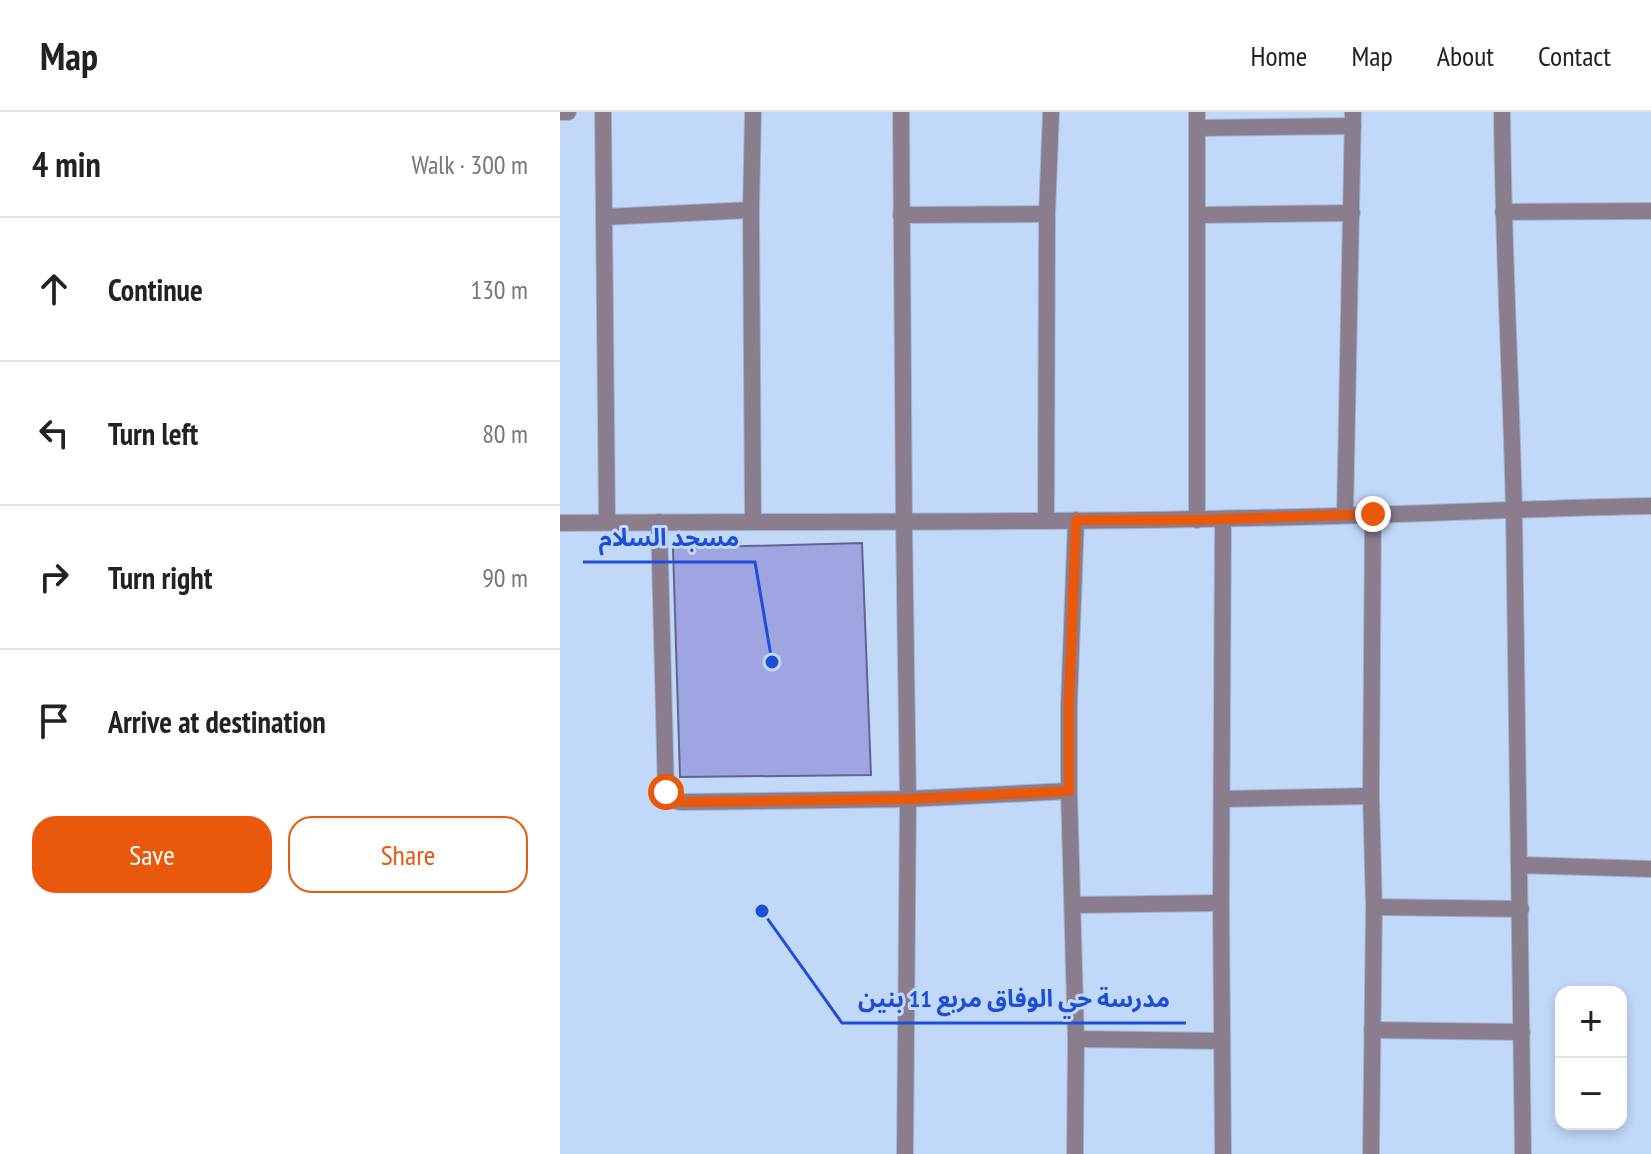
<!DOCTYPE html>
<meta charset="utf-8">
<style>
:root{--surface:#fff;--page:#f6f6f6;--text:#222;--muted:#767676;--line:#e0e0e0;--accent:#ea580c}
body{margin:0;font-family:"PT Sans Narrow","Noto Sans Arabic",sans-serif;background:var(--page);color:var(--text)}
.controls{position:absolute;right:24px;bottom:24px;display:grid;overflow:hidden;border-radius:16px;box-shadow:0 4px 12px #0003}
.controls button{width:72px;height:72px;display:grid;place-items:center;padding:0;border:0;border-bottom:2px solid var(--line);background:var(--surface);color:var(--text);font:40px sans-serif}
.stop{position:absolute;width:24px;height:24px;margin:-18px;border:6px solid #ea580c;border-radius:50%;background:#fff}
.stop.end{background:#ea580c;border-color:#fff;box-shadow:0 2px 8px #0008}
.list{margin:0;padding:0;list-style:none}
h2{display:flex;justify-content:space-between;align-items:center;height:104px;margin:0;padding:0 32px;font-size:34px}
h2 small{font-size:26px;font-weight:400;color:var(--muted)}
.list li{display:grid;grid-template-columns:52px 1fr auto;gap:24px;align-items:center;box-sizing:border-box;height:144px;padding:0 32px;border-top:2px solid var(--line)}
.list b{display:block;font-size:30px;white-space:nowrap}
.list em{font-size:26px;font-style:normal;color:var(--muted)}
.actions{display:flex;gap:16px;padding:24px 32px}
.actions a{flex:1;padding:18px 0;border:2px solid var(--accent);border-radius:24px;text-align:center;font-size:28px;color:var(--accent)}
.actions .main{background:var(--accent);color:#fff}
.icon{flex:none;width:44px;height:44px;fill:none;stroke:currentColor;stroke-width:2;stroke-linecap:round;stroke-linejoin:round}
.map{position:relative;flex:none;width:1091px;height:1042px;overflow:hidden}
header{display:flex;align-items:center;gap:48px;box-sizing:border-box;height:112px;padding:0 40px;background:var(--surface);border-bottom:2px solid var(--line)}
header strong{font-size:38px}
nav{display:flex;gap:44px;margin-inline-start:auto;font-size:28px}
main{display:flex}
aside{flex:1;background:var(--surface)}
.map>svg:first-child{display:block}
.building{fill:#9ea5e1;stroke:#60658e;stroke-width:2}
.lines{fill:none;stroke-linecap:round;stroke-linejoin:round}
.minor-casing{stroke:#a2b6d3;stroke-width:18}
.minor{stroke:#8a7e8e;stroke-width:16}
.route{stroke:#ea580c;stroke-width:10}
.leader{fill:none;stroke:#1d4ed8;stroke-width:3}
.callout-dot{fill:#1d4ed8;stroke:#c2d8f9;stroke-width:3}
.callout-label{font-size:24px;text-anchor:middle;font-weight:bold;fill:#1d4ed8;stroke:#c2d8f9;stroke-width:6;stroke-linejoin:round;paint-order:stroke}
</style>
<header>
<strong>Map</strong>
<nav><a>Home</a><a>Map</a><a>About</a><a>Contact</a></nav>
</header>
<main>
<aside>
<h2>4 min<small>Walk · 300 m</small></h2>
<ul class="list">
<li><svg class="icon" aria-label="ahead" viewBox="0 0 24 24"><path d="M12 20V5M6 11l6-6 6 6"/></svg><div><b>Continue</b></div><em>130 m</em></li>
<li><svg class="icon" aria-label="left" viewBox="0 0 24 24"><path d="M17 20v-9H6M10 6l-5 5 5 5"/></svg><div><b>Turn left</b></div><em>80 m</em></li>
<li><svg class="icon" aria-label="right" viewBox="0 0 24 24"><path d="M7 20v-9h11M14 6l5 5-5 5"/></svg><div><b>Turn right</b></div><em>90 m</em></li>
<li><svg class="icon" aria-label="arrive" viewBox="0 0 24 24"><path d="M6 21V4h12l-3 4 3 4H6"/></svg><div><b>Arrive at destination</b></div></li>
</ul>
<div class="actions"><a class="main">Save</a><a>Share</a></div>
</aside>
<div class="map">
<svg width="1091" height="1042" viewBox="0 0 1091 1042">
<rect width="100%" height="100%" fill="#c2d8f9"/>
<!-- building -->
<polygon class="building" points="302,431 311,663 120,665 113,436"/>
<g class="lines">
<!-- minor casing -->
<g class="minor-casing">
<g id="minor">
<polyline points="0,0 8,0"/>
<polyline points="43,0 47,410"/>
<polyline points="193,0 191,98 193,409"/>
<polyline points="341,0 344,411 348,687 345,1042"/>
<polyline points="637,0 637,408"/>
<path d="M942 0C943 133 951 266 954 400 959 614 961 828 963 1042"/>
<polyline points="637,16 793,14"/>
<polyline points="943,100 1091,99"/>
<polyline points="341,103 487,102"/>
<polyline points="638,103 792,101"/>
<polyline points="44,105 191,98"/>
<polyline points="785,403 793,0"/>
<polyline points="663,407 661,791 663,1042"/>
<polyline points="486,408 487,102 491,0"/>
<path d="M99 410 106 680C111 687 114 690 123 690L348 687 509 679"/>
<path d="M0 411C214 409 428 411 643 407 792 405 942 397 1091 394"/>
<polyline points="662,687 811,684"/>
<polyline points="960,753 1091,757"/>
<polyline points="513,793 661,791"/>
<polyline points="814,795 961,797"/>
<polyline points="812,918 962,920"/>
<polyline points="516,927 662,929"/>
<polyline points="515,1042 516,927 509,679 509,593 516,408"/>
<polyline points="811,1042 814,795 811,684 813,402"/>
</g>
</g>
<!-- minor -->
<use href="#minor" class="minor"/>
</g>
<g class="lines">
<!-- route -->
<path class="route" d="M106 680C111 687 114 690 123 690L348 687 509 679V593L516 408H637L813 402"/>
</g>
<!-- callouts -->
<path class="leader" d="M212 550L195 450H23M202 799L282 911H626"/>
<g class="callout-dot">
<circle cx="212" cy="550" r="8"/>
<circle cx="202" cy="799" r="8"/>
</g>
<g class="callout-label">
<text x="109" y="434">مسجد السلام</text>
<text x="454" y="895">مدرسة حي الوفاق مربع 11 بنين</text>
</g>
</svg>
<div class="controls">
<button>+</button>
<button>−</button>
</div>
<div class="stop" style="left:106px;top:680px"></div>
<div class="stop end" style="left:813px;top:402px"></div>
</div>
</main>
